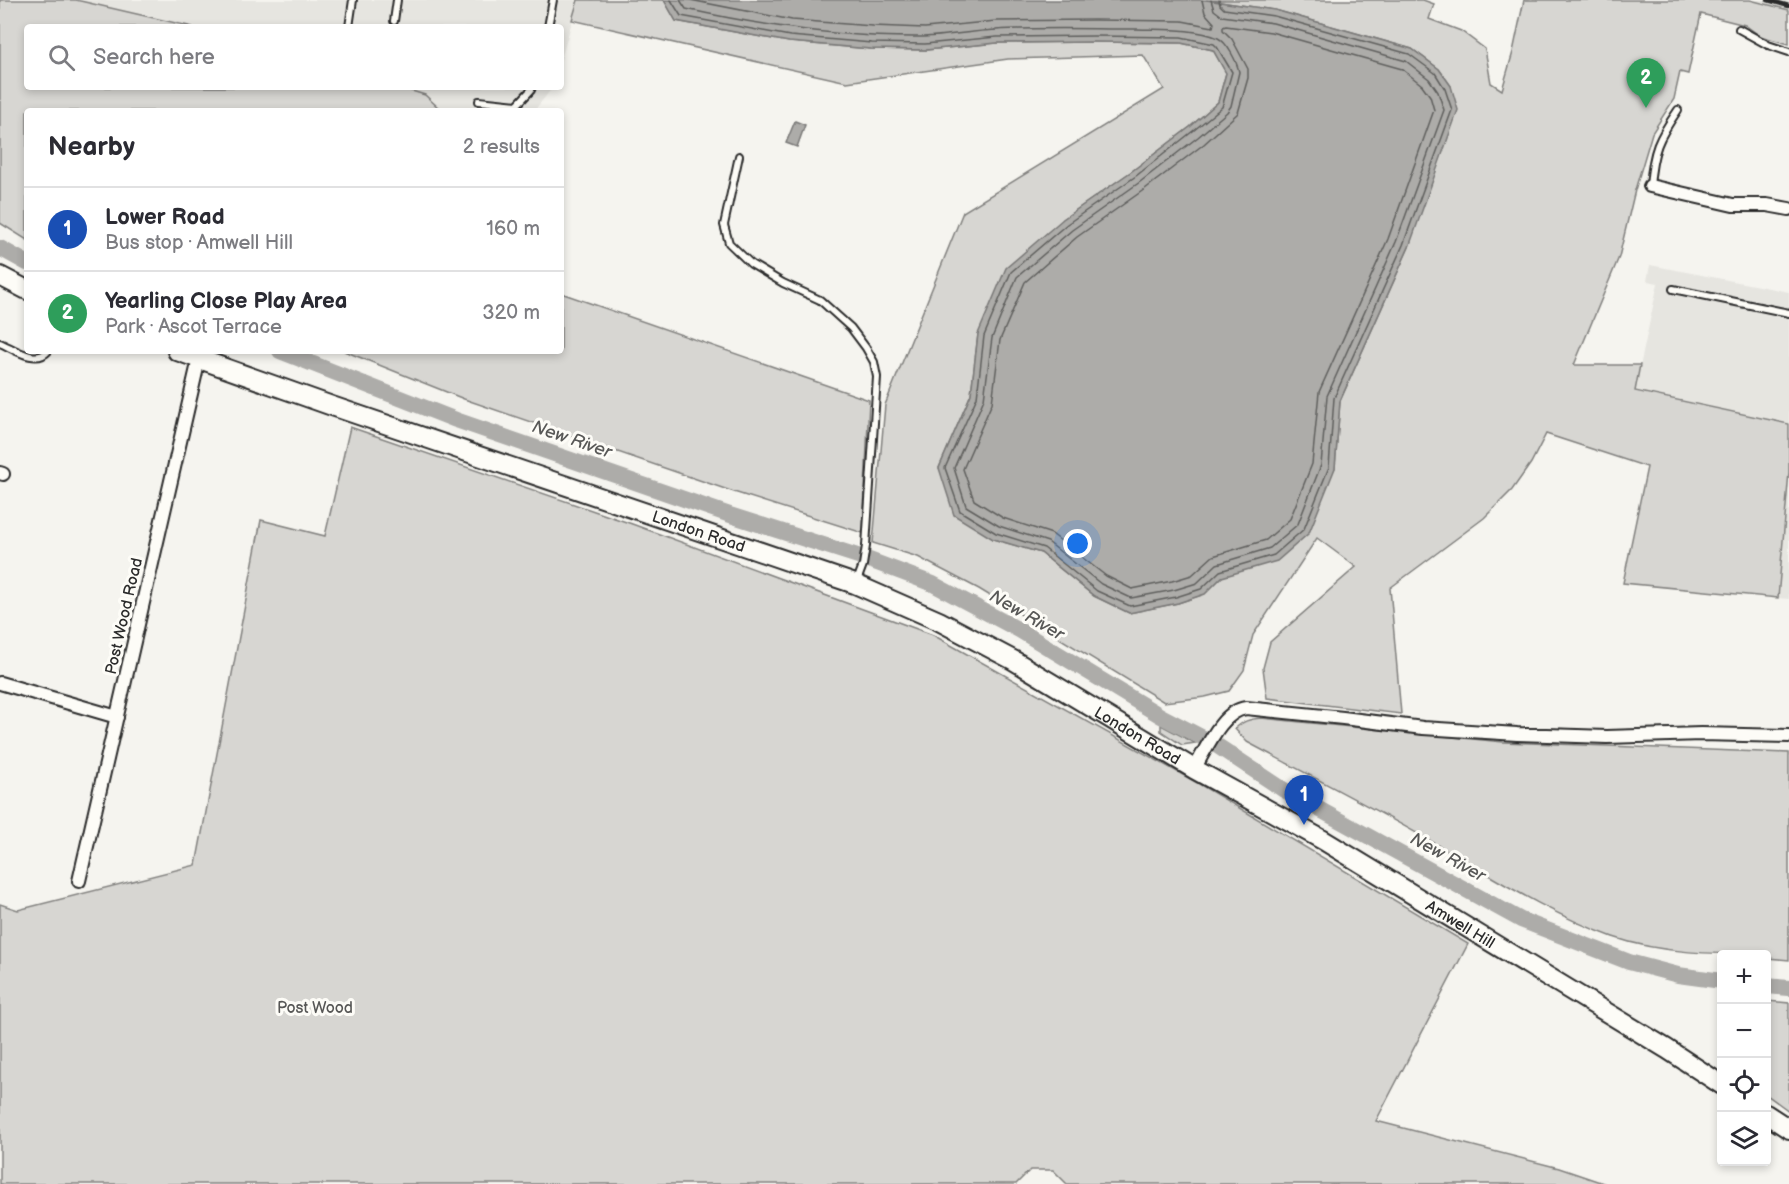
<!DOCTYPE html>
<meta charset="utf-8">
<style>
:root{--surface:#fff;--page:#f2f2f3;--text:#2b2b33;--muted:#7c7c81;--line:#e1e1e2;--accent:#d93025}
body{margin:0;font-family:"Balsamiq Sans",sans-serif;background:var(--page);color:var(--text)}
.controls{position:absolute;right:18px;bottom:18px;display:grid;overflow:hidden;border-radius:6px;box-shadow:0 3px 9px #0003}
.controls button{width:54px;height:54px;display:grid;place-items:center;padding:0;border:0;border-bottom:2px solid var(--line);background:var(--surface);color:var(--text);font:30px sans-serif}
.you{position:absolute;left:1078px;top:544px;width:21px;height:21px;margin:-15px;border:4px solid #fff;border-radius:50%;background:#1a73e8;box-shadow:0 0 0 9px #1a73e833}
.badge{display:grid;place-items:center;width:39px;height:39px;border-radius:50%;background:var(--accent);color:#fff;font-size:20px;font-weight:700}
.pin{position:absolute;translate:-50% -50px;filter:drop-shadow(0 2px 3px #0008)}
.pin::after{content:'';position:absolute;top:32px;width:21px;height:18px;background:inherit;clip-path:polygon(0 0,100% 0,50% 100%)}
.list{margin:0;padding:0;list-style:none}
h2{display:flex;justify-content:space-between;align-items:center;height:78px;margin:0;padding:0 24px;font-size:26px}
h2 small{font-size:20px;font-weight:400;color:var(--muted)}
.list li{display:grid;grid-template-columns:39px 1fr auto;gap:18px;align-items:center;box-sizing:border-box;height:84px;padding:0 24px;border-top:2px solid var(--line)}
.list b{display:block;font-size:22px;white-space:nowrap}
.list p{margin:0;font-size:20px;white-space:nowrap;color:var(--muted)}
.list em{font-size:20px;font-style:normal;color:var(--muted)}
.icon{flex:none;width:33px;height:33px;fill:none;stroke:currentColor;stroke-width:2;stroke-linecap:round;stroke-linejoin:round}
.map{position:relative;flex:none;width:1789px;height:1184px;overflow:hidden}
.search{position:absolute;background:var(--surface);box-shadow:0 3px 9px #0003;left:24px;top:24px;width:540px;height:66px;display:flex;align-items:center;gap:15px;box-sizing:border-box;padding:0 21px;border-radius:6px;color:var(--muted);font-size:22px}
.panel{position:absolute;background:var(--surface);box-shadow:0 3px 9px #0003;left:24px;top:108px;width:540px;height:246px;border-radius:6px}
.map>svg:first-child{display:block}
.built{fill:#e6e5e0}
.green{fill:#d7d6d2;stroke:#81807e;stroke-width:1.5}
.water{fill:#adaca9;stroke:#797877;stroke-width:1.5}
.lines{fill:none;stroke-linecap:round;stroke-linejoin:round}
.shore{stroke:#5f5f5d;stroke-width:1.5}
.canal{stroke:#adaca9;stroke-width:16}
.lane-casing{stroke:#2b2b2b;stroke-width:10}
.street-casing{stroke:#2b2b2b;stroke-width:16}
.primary-casing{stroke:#2b2b2b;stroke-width:22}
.lane{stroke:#fdfcf7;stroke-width:6}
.street{stroke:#fdfcf7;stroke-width:12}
.primary{stroke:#fdfcf7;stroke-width:18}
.rail{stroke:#2b2b2b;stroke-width:4.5}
.labels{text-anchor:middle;stroke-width:6;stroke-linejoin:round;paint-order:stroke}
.street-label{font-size:16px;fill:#2b2b2b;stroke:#fdfcf7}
.park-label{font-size:16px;fill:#565655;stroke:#fdfcf7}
.water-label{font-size:18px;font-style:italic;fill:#585857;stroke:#fdfcf7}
</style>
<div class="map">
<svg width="1789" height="1184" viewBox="0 0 1789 1184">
<rect width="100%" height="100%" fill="#f5f4ef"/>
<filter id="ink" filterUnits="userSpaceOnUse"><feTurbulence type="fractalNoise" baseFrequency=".0167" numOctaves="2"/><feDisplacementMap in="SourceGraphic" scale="12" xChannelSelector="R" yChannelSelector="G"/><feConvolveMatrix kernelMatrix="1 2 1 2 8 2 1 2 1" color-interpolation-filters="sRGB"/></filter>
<g filter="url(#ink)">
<!-- built -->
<g class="built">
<polygon points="76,0 578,0 561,60 561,27 193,27"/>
<polygon points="1750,0 1789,0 1789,10"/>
<polygon points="399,87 553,87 534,111 442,111 425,95"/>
<polygon points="1650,265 1789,292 1789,424 1635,390 1658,283 1647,281"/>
<polygon points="1789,472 1789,599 1778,598"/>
</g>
<!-- green -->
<g class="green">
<polygon points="0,0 76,0 193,27 27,27 27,87 399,87 425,95 442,111 27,111 27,240 0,223"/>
<polygon points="578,0 664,0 676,21 789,42 871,49 926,50 997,43 1094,42 1181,43 1213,50 1226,73 1218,102 1190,127 1132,171 1063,219 978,334 971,394 939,468 993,539 1041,553 1094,596 1129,613 1178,603 1204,594 1335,468 1340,401 1409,247 1451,86 1439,69 1412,49 1275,10 1206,0 1423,0 1434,4 1429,19 1461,31 1485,49 1491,83 1502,90 1513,52 1524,0 1750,0 1789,10 1789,44 1760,36 1745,25 1701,14 1688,74 1680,72 1674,99 1652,133 1635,190 1619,257 1574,365 1640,365 1635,391 1789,424 1789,472 1778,598 1623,583 1647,467 1546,434 1531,463 1512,490 1484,518 1390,588 1401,714 1267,698 1263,668 1270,642 1356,567 1317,538 1253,635 1244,670 1229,691 1205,697 1164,702 979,589 918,557 873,543 885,405 963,212 1164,89 1143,55 1008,59 847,82 572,20"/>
<polygon points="561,293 869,400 863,533 734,492 464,399 344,351 561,351"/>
<polygon points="350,427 632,524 933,635 1199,784 1468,944 1376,1121 1559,1168 1606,1184 1067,1184 1053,1170 1030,1170 1016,1184 0,1184 0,904 18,910 196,865 261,520 325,536"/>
<path d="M1261 718 1503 742 1789 753V960L1767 958 1766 954C1715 954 1662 954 1613 937 1547 913 1488 874 1427 839 1368 805 1307 774 1247 742L1235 729C1242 721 1250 719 1261 718Z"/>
<polygon points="1161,725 1195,743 1182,745 1161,731"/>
<polygon points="1767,1001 1789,1003 1789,1111 1767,1095"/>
</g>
<!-- water -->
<g class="water">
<polygon points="664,0 1206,0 1275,10 1412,49 1439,69 1451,86 1458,110 1409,247 1340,401 1335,468 1309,533 1277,561 1222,577 1205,594 1178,603 1129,613 1094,596 1041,553 993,539 954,515 939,468 971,394 978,334 1006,268 1063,219 1132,171 1190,127 1218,102 1226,73 1213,50 1181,43 1094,42 997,43 926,50 871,49 789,42 676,21"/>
<polygon points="795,121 805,125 797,147 786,143"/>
</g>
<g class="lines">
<!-- shore -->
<g class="shore">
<polyline points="671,0 681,16 790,36 872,43 925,44 997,37 1094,36 1181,37 1214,44 1217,47 1232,72 1222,107 1193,131 1136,176 1067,224 1011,272 984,336 977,397 945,468 960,511 996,533 1044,548 1097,591 1130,606 1176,597 1201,589 1220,571 1274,555 1304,529 1329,467 1334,398 1403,245 1452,110 1445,89 1435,73 1409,54 1274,16 1224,9 1220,5 1219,0"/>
<path d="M680 0 686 9C763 26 844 38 924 37 948 36 972 31 996 30 1043 27 1090 29 1137 29 1161 30 1195 28 1218 38 1227 42 1237 62 1239 72L1231 106 1227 112 1198 137 1140 182 1072 230 1017 277 992 338 984 399 954 468 966 506 999 526 1048 542 1101 584 1131 598 1174 590 1197 583 1217 564 1270 548 1298 524 1321 465 1327 396 1396 242 1444 110 1438 92 1429 79 1406 61 1273 23 1222 16 1214 10 1211 0"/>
<polyline points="690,0 792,20 873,26 925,28 996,21 1094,20 1182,21 1213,27 1214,23 1205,13 1202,0"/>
<polygon points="1226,26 1271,32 1402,69 1422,85 1430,96 1434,110 1388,239 1319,392 1312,464 1290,519 1266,540 1213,556 1192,575 1172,581 1132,589 1106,576 1052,534 1003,518 974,500 963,469 992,403 1000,340 1025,282 1077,237 1145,189 1204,144 1238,113 1248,78 1248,69 1232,39 1223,30 1223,27"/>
</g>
<!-- canal -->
<g class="canal">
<polyline points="0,248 27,263"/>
<polyline points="280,351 456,420 730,515 864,558 933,584 1019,630 1161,716 1213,743 1284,790 1521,920 1629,962 1678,975 1722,981"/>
<polyline points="1766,986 1789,988"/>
</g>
<!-- lane casing -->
<g class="lane-casing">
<g id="lane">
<polyline points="394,21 397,0"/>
<polyline points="349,27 353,0"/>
<polyline points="548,27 553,0"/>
<polyline points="1739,29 1768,45 1789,52"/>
<polyline points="479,101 517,105 531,90 532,87"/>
<polyline points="739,156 724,225 729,243 751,264 783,283 820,300 851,328 866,348 874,362 877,377 866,546 863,565 857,581"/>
<path d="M1650 186C1653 150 1658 139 1678 110"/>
<polyline points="1673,289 1789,313"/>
<path d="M0 343C14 349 36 365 48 351"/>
</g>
</g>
<!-- street casing -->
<g class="street-casing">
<g id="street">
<polyline points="1650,186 1733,205 1767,205 1789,209"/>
<polyline points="0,473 3,474"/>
<polyline points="0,683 117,717"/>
<path d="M1194 769C1206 750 1221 711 1246 708L1343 718 1423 728 1517 734 1607 737 1701 734 1789 736"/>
<polyline points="79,881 199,359"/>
</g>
</g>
<!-- primary casing -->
<g class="primary-casing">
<g id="primary">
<polyline points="0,276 27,290"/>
<path id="s1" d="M177 351 332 406 855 584 939 621 1013 660 1194 769 1323 840 1667 1049 1722 1085"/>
<polyline points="1766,1114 1789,1129"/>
</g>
</g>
<!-- lane -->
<use href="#lane" class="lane"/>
<!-- street -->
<use href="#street" class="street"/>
<!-- primary -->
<use href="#primary" class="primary"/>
<!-- rail -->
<polyline class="rail" points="1768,0 1789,6"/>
</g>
</g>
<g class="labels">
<!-- street labels -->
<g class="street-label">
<text dy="6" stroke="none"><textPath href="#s1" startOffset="552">London Road</textPath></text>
<text transform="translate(123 616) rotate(-77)" y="6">Post Wood Road</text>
<text dy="6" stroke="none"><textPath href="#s1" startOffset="1038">London Road</textPath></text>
<text dy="6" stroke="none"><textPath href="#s1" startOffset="1412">Amwell Hill</textPath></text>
</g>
<!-- park labels -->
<g class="park-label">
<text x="315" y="1013">Post Wood</text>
</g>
<!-- water labels -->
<g class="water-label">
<text transform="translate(572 439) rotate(19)" y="6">New River</text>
<text transform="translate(1027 615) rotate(30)" y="6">New River</text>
<text transform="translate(1448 857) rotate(29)" y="6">New River</text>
</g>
</g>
</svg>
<div class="controls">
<button>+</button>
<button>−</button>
<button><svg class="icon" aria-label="locate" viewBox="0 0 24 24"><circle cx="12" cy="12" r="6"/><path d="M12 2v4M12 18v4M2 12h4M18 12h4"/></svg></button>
<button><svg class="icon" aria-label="layers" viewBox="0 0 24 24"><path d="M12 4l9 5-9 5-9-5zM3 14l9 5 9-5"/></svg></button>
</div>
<div class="you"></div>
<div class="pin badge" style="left:1304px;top:825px;background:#1a4fb4">1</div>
<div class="pin badge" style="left:1646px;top:108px;background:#2e9e5b">2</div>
<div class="search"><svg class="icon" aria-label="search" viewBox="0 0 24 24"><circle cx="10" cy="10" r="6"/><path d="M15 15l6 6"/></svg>Search here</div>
<section class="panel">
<h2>Nearby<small>2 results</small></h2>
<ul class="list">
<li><span class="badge" style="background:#1a4fb4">1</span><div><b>Lower Road</b><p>Bus stop · Amwell Hill</p></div><em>160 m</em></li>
<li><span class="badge" style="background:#2e9e5b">2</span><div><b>Yearling Close Play Area</b><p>Park · Ascot Terrace</p></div><em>320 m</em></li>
</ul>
</section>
</div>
